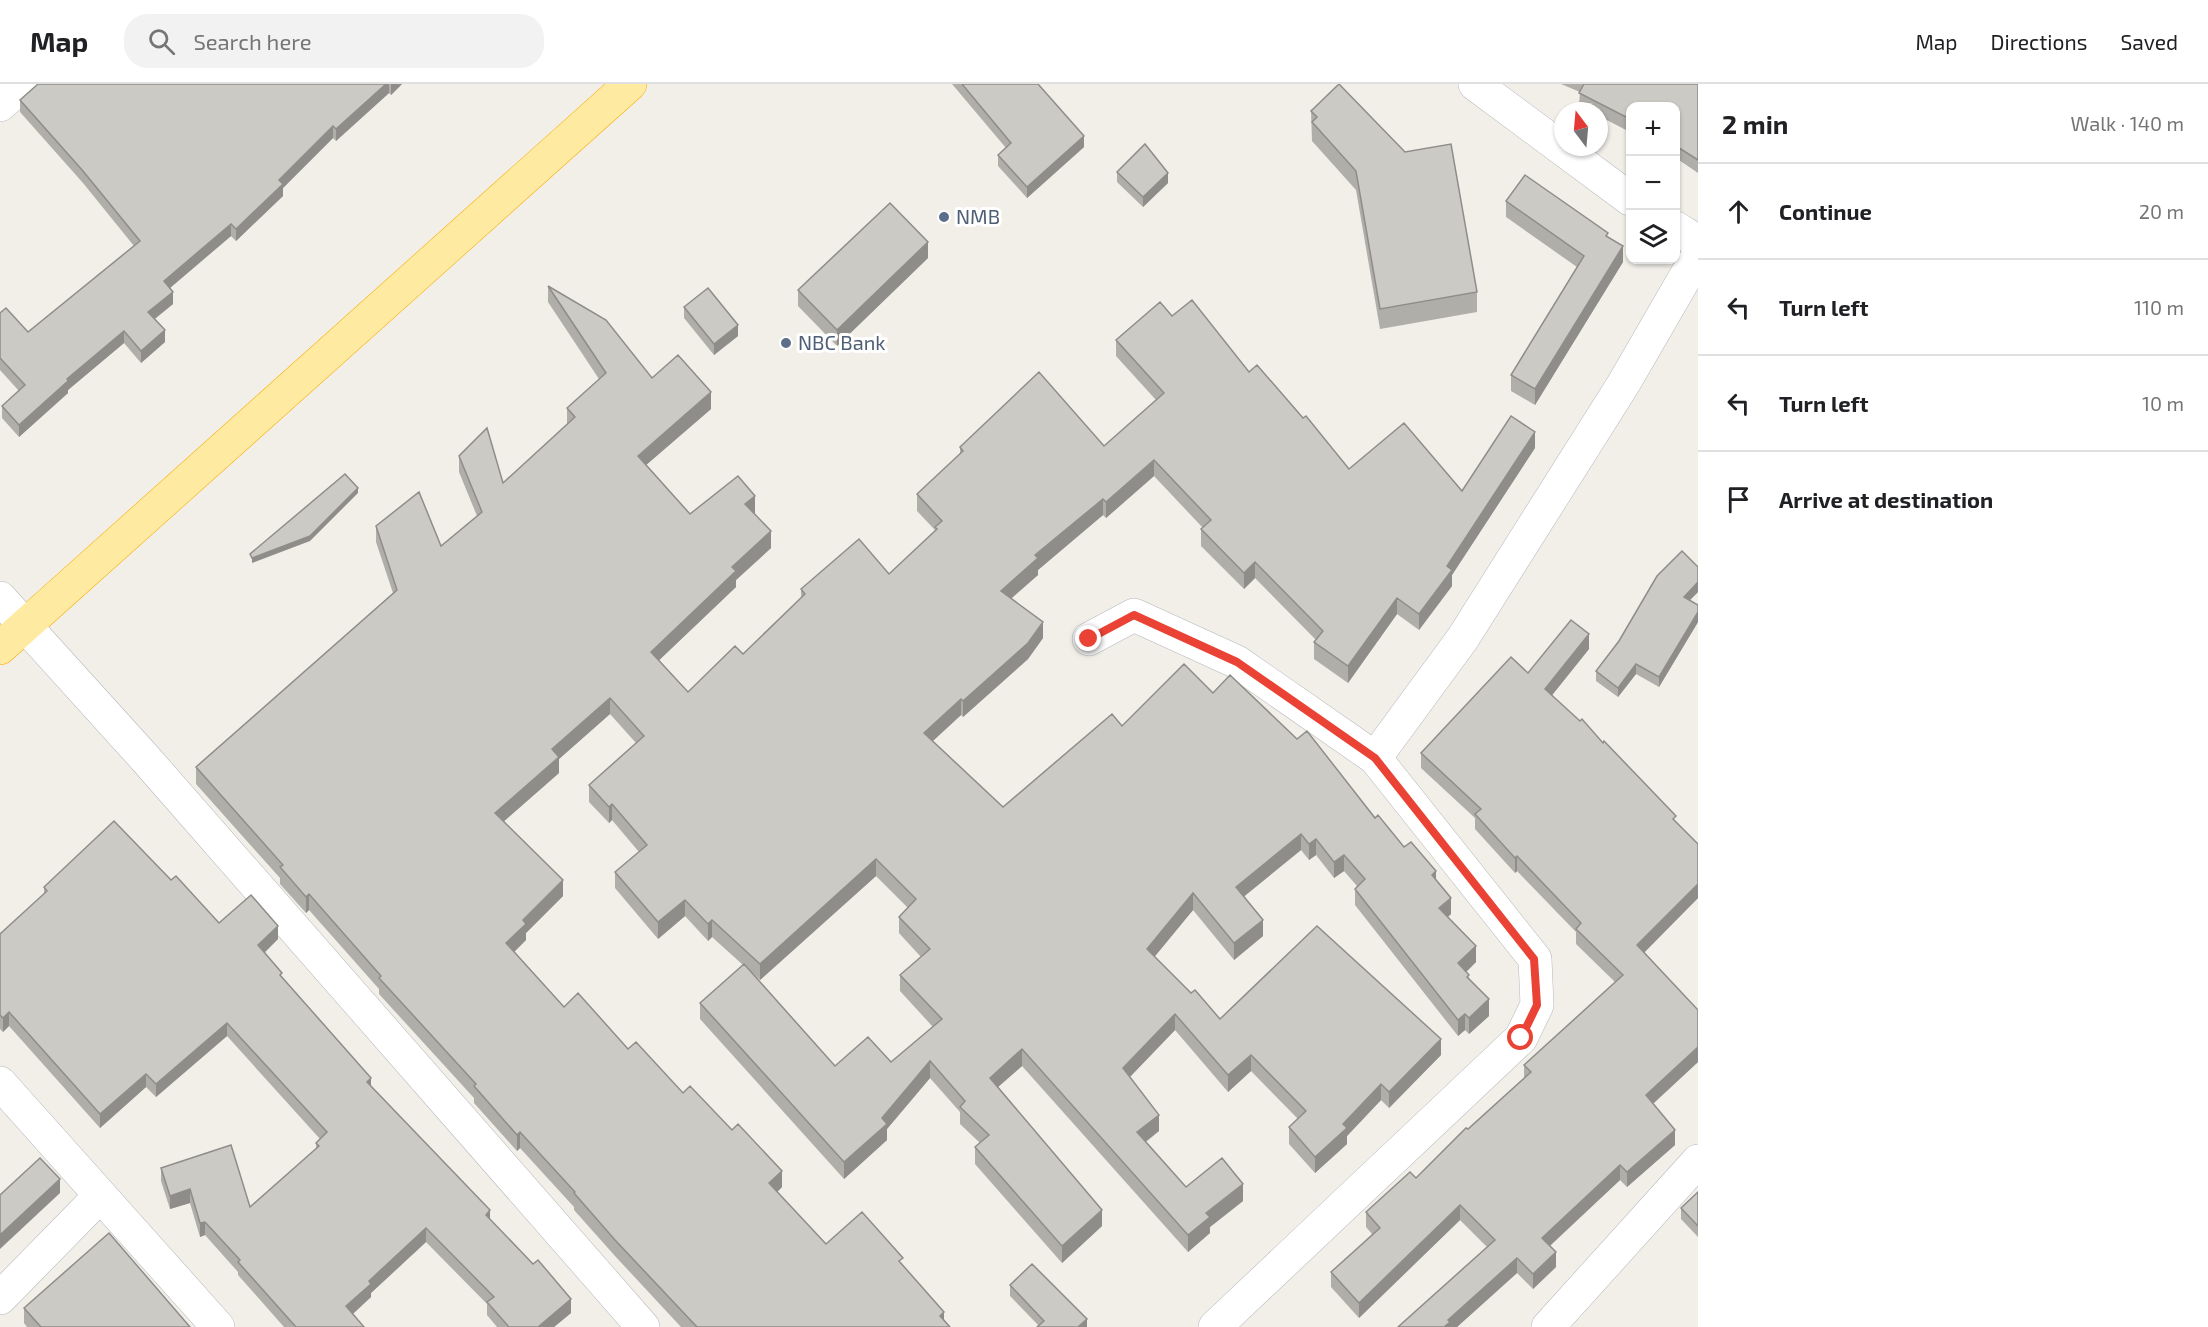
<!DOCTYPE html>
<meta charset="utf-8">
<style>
:root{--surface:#fff;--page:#f2f2f2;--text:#202124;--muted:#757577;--line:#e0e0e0}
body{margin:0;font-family:"Exo 2",sans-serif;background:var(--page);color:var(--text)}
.controls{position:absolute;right:18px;top:18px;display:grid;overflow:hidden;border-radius:12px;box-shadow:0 2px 4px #0004}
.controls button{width:54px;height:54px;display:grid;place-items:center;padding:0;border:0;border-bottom:2px solid var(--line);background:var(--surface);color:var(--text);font:30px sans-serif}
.compass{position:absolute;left:1554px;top:18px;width:54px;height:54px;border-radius:50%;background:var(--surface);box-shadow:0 2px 4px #0004;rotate:344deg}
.stop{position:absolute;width:18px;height:18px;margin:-14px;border:4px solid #ea4335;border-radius:50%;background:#fff}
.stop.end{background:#ea4335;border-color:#fff;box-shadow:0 2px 6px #0008}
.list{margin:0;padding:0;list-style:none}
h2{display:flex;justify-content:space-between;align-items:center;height:78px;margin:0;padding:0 24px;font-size:26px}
h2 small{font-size:20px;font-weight:400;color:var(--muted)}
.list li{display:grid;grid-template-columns:39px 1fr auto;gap:18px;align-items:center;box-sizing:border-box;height:96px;padding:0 24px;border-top:2px solid var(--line)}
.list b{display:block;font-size:22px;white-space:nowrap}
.list em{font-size:20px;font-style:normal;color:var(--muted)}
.icon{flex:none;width:33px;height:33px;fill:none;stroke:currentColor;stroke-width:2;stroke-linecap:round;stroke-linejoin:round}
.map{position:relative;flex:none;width:1698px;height:1243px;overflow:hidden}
header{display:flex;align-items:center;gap:36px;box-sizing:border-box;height:84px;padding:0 30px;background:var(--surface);border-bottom:2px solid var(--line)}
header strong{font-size:28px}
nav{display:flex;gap:33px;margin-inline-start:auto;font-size:21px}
.search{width:420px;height:54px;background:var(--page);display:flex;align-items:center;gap:15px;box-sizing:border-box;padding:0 21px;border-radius:24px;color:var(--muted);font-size:22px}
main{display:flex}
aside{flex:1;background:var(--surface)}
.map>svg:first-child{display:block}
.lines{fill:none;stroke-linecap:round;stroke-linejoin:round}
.minor-casing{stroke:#b5b8bc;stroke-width:34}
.trunk-casing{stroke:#f9ab00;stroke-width:34}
.minor{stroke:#fff;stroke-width:33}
.trunk{stroke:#feeaa1;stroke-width:33}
.wall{fill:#afaea9;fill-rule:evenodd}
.shaded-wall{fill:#8f8d8a}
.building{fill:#cccac5;stroke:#8f8d8a;stroke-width:1.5}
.route{stroke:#ea4335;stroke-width:8}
.service-dot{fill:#5c6f8a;stroke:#fff;stroke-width:2}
.labels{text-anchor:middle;stroke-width:6;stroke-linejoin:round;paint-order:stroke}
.service-label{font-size:20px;fill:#4e5e75;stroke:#fff;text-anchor:start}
</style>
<header>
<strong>Map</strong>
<div class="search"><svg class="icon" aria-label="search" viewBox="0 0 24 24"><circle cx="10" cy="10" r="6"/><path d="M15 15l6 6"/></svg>Search here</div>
<nav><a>Map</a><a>Directions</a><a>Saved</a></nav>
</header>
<main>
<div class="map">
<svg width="1698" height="1243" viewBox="0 0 1698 1243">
<rect width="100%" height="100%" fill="#f1efe8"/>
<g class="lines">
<!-- minor casing -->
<g class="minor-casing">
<g id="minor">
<polyline points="1475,0 1630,115"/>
<polyline points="0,21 23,0"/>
<polyline points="1676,144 1698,158"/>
<polyline points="0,514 144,673 643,1243"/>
<polyline points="1089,555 1134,531 1237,578 1375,674 1535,875 1537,921 1521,954 1215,1243"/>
<polyline points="1375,674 1463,554 1624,299 1698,171"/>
<polyline points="0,999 218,1243"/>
<polyline points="0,1214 100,1112"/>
<polyline points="1548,1243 1698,1077"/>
</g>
</g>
<!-- trunk casing -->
<g class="trunk-casing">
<polyline id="trunk" points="0,564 630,0"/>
</g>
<!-- minor -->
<use href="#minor" class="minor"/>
<!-- trunk -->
<use href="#trunk" class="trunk"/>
</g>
<!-- wall -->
<g class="wall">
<polygon points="38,0 402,0 391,11 389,9 336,57 333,54 283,104 283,112 236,157 231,152 170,204 173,220 155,235 165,258 141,279 124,259 68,306 68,309 19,353 2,334 2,322 19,307 0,286 0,229 28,248 134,162 83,99 20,28 20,16"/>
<polygon points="952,0 1038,0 1084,63 1027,114 998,82 998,71 1006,64"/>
<polygon points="1561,0 1698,0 1698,89 1676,74 1676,22 1630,22 1630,46 1627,44 1626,46 1599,32 1599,27 1590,27 1579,21 1580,8"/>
<polygon points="1311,27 1477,208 1477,228 1380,245 1356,106 1312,57"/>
<polygon points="1117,88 1168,99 1143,123 1117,98"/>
<polygon points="1506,117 1608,153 1623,178 1535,321 1511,307 1511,291 1577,183 1506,133"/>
<polygon points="928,174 837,262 798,222 798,206"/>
<path d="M548 202 652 294 711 325 646 381 690 430 755 429 754 430 771 464 736 496V503L659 576 688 608 743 570 801 514V505L889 490 935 447V446L917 427V410L960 370V363L1104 362 1156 316 1116 272V256L1172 232 1249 288 1303 334 1349 385 1462 407 1535 364 1452 491V502L1419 546 1397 530 1348 599 1314 575V558L1316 556 1255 494 1244 505 1201 462V445L1203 444 1154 392 1106 434 1103 431 1038 486V491L1011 515 1043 554 1028 575 963 633 961 631 933 657 1003 723 1122 642 1213 609 1375 734 1436 796 1451 830 1448 833 1476 878 1466 888 1489 932 1469 950 1465 946 1458 952 1355 821V805L1357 802 1344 787 1334 794 1316 771 1309 776 1301 766 1244 812 1263 852 1234 876 1193 826 1154 873 1191 909 1220 935 1441 971 1389 1024 1381 1016 1347 1052V1060L1315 1089 1289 1060V1043L1298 1035 1251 987 1228 1008 1175 946 1130 993 1159 1047 1146 1058 1186 1103 1243 1117 1210 1143V1149L1188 1168 1022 982 998 1003 1102 1142 1062 1179 975 1080V1063L980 1059 960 1040V1028L930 994 887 1045V1056L844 1095 700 935V919L743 881 712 853 708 857 685 832 658 855 615 804V788L639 768 612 736 609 739 589 718V701L636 659 610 630 559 675V689L504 737 563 812 526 849V856L514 868 564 923 628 965 683 1009 782 1103 777 1108 826 1160 903 1181 950 1243H681L615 1172 574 1126V1123L520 1064 517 1067 474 1019V1014L379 910V905L309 826 306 829 280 800V794L196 700V683L393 509 376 458V442L441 462 477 432 459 388V372L503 399 567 340V324L599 295 548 218ZM876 792 908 824 899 833V849L921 873 900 891V907L933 943 891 978 835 982 750 887 760 896Z"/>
<polygon points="684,223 738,252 714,271 684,234"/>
<polygon points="1698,483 1698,508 1690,516 1698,521 1698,538 1659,603 1636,590 1618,613 1596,597 1596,587"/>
<polygon points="1589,565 1552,611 1698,760 1698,814 1644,868 1698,926 1698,978 1653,1020 1675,1061 1627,1103 1620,1096 1550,1162 1556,1183 1533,1205 1517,1189 1457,1243 1398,1243 1487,1163 1460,1136 1359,1234 1331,1203 1331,1188 1372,1150 1366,1143 1366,1128 1416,1094 1468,1045 1524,995 1524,981 1615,898 1576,860 1576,848 1517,787 1515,789 1475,745 1475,734 1421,684 1421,669 1528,589"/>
<polygon points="171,796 219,839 278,855 265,868 282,895 371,1003 490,1136 571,1229 554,1243 497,1243 487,1231 487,1220 426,1158 371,1209 371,1213 353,1230 364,1243 284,1243 238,1191 238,1188 205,1151 200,1153 190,1119 170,1125 161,1097 161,1084 250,1123 316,1065 316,1059 320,1055 227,952 156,1013 146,1003 100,1044 9,942 3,948 0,945 0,850 44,810 44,803"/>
<polygon points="1698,1108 1698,1153 1681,1135 1681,1124"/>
<polygon points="1010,1201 1087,1243 1039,1242 1010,1212"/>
<polygon points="24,1224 190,1243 27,1243 24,1239"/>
</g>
<!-- shaded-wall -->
<g class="shaded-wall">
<polygon points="386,0 389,0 389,9 336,57 336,45"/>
<polygon points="391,0 402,0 391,11"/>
<polygon points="1627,31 1627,44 1626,46 1626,33"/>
<polygon points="333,42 333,54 283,104 283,112 236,157 236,145 279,96"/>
<polygon points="1084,52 1084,63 1027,114 1027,103"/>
<polygon points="1168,89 1168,99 1143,123 1143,113"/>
<polygon points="231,140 231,152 164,209 164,197"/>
<polygon points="928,158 928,174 837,262 837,246"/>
<polygon points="1623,162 1623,178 1535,321 1535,305"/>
<polygon points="173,208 173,220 148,240 148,228"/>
<polygon points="738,241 738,252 714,271 714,260"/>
<polygon points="165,246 165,258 141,279 141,267"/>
<polygon points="124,247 124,259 68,306 68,309 19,353 19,341 67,295"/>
<polygon points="711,308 711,325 638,388 638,372"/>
<polygon points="1535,348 1535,364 1452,491 1452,502 1419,546 1419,530 1447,482"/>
<polygon points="1154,376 1154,392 1106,434 1106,418"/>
<polygon points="358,404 358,409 310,457 252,479 252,474"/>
<polygon points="755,412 755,429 745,436 745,420"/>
<polygon points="1103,415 1103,431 1038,486 1038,491 1001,523 1001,507 1035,471"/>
<polygon points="771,447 771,464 736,496 736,503 651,584 651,568 732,483"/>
<polygon points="1255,478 1255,494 1244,505 1244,489"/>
<polygon points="1698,498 1698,508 1684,522 1684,513"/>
<polygon points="1397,514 1397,530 1348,599 1348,582"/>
<polygon points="1698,528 1698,538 1659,603 1659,593"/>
<polygon points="1043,538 1043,554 1028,575 963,633 963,617"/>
<polygon points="1589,550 1589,565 1545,620 1545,605"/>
<polygon points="1636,580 1636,590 1618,613 1618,604"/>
<polygon points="610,614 610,630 559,675 559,689 495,745 495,729 552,665"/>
<polygon points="961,615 961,631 924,665 924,649"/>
<polygon points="612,720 612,736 609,739 609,723"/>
<polygon points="1301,750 1301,766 1236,819 1236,803"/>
<polygon points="1316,755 1316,771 1309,776 1309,760"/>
<polygon points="1344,771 1344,787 1334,794 1334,778"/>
<polygon points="1517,772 1517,787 1515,789 1515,774"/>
<polygon points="876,775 876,792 760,896 760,880"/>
<polygon points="1436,787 1436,804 1432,791"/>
<polygon points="563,796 563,812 526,849 526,856 506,876 506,859 523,836"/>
<polygon points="1698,800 1698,814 1637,876 1637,861"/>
<polygon points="1193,809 1193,826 1147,882 1147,865"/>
<polygon points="309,810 309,826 306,829 306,813"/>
<polygon points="1451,814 1451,830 1439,840 1439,824"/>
<polygon points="685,816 685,832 658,855 658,838"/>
<polygon points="712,836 712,853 708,857 708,840"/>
<polygon points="1263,836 1263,852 1234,876 1234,859"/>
<polygon points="278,842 278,855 258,875 258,861"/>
<polygon points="1476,862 1476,878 1458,896 1458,879"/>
<polygon points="1489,915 1489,932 1469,950 1469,934"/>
<polygon points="9,928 9,942 3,948 3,934"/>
<polygon points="1175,930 1175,946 1123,1000 1123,984"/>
<polygon points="1465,930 1465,946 1458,952 1458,936"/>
<polygon points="227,939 227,952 156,1013 156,1000"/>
<polygon points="1441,955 1441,971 1389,1024 1389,1008"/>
<polygon points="1698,963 1698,978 1646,1026 1646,1011"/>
<polygon points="1022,965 1022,982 990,1010 990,994"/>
<polygon points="1251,971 1251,987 1228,1008 1228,991"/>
<polygon points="930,977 930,994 887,1045 887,1056 844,1095 844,1078"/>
<polygon points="146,990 146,1003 100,1044 100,1030"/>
<polygon points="371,994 371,1008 367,998"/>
<polygon points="1381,1000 1381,1016 1347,1052 1347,1060 1315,1089 1315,1073 1343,1040"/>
<polygon points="1159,1031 1159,1047 1137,1064 1137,1048"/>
<polygon points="1675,1046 1675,1061 1627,1103 1627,1088"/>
<polygon points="520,1048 520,1064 517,1067 517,1051"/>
<polygon points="1620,1081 1620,1096 1542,1169 1542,1154"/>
<polygon points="782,1087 782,1103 769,1116 769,1099"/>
<polygon points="60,1095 60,1109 0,1165 0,1151"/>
<polygon points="1243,1100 1243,1117 1210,1143 1210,1149 1188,1168 1188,1151 1206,1129"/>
<polygon points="190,1105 190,1119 170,1125 170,1112"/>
<polygon points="1460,1121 1460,1136 1359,1234 1359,1219"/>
<polygon points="490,1126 490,1140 486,1131"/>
<polygon points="1102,1126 1102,1142 1062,1179 1062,1162"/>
<polygon points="205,1138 205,1151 200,1153 200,1139"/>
<polygon points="426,1144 426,1158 371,1209 371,1213 346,1236 346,1222 369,1197"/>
<polygon points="1556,1168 1556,1183 1533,1205 1533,1190"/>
<polygon points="1517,1174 1517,1189 1457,1243 1444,1243 1448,1236"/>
<polygon points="571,1215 571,1229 554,1243 538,1243"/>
<polygon points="944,1228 944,1243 940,1232"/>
<polygon points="1087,1235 1087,1243 1078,1243"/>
</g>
<!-- building -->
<g class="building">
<polygon points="38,0 386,0 336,45 333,42 279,96 283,100 236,145 231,140 164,197 173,208 148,228 165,246 141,267 124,247 67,295 68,297 19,341 2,322 25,301 0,274 0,229 6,224 28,248 140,157 83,87 20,16"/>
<polygon points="962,0 1038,0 1084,52 1027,103 998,71 1011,59"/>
<polygon points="1339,0 1405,68 1451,60 1477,208 1380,225 1356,87 1312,38 1317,33 1311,27"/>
<polygon points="1584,0 1698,0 1698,76 1676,62 1676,22 1630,22 1630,33 1627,31 1626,33 1579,9"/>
<polygon points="1145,60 1168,89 1143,113 1117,88"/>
<polygon points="1525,91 1608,149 1606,152 1623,162 1535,305 1511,291 1584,172 1506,117"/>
<polygon points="890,119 928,158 837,246 798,206"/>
<polygon points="548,202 606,236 652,294 678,271 711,308 638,372 690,430 738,392 755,412 745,420 771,447 732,483 736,487 651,568 688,608 735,562 743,570 805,510 801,505 859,455 889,490 937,445 935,443 942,437 917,410 963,367 960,363 1039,288 1104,362 1164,309 1116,256 1160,218 1172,232 1192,216 1249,288 1257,281 1303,334 1306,332 1349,385 1404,339 1462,407 1511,332 1535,348 1447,482 1452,486 1419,530 1397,514 1348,582 1314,558 1323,547 1255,478 1244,489 1201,445 1211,436 1154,376 1106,418 1103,415 1035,471 1038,474 1001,507 1043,538 1028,559 963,617 961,615 924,649 1003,723 1112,630 1122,642 1184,580 1213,609 1230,591 1297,655 1307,647 1375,734 1378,731 1404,763 1411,758 1436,787 1432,791 1451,814 1439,824 1476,862 1458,879 1469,891 1467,893 1489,915 1469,934 1465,930 1458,936 1355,805 1365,795 1344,771 1334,778 1316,755 1309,760 1301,750 1236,803 1263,836 1234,859 1193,809 1147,865 1191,909 1195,906 1220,935 1317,842 1441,955 1389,1008 1381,1000 1343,1040 1347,1044 1315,1073 1289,1043 1306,1027 1251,971 1228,991 1175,930 1123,984 1159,1031 1137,1048 1186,1103 1222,1074 1243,1100 1206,1129 1210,1133 1188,1151 1022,965 990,994 1102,1126 1062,1162 975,1063 989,1051 960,1023 965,1017 930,977 882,1034 887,1040 844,1078 700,919 744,880 835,982 868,953 891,978 942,935 900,891 930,865 899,833 916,815 876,775 760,880 712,836 708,840 685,816 658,838 615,788 647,761 612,720 609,723 589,701 644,652 610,614 552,665 559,673 495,729 563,796 523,836 526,840 506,859 564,923 578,909 628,965 636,958 683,1009 690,1002 732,1046 738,1040 782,1087 769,1099 826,1160 862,1128 903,1174 899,1177 944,1228 940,1232 950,1243 697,1243 615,1156 574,1109 575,1108 520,1048 517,1051 474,1002 476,1000 379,894 381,892 309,810 306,813 280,783 283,781 196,683 397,506 376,442 419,408 441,462 482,428 459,372 487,344 503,399 575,333 567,324 606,289"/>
<polygon points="708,204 738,241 714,260 684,223"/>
<polygon points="345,390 358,404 310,452 252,474 250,470"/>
<polygon points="1682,467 1698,483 1698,498 1684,513 1698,521 1698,528 1659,593 1636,580 1618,604 1596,587 1619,557 1657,492"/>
<polygon points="1571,536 1589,550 1545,605 1580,637 1582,635 1603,659 1604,657 1676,732 1673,735 1698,760 1698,800 1637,861 1698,926 1698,963 1646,1011 1675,1046 1627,1088 1620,1081 1542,1154 1556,1168 1533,1190 1517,1174 1448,1236 1450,1238 1444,1243 1398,1243 1495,1156 1460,1121 1359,1219 1331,1188 1380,1144 1366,1128 1410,1088 1416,1094 1466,1044 1468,1045 1531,988 1524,981 1623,891 1576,845 1581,839 1517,772 1515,774 1475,730 1481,725 1421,669 1511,573 1528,589"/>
<polygon points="114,737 171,796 176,792 219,839 251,811 278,842 258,861 282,889 280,891 371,994 367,998 490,1126 486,1131 533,1180 538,1176 571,1215 538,1243 509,1243 487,1218 494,1213 426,1144 369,1197 371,1200 346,1222 364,1243 296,1243 238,1178 240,1176 205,1138 200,1139 190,1105 170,1112 161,1084 231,1061 250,1123 319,1062 316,1059 327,1048 227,939 156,1000 146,990 100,1030 9,928 3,934 0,931 0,850 47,807 44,803"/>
<polygon points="40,1074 60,1095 0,1151 0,1111"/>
<polygon points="1698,1108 1698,1142 1681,1124"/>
<polygon points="109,1149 190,1243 41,1243 24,1224"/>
<polygon points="1032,1180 1087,1235 1078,1243 1037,1243 1044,1237 1010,1201"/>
</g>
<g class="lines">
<!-- route -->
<polyline class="route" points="1089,555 1134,531 1237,578 1375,674 1534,875 1537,921 1521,954"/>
</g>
<!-- markers -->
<g class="service-dot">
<circle cx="944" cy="133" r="6"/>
<circle cx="786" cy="259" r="6"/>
</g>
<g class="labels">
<!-- service labels -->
<g class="service-label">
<text x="956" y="140">NMB</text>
<text x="798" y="266">NBC Bank</text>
</g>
</g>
</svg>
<div class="controls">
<button>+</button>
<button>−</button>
<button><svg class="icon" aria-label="layers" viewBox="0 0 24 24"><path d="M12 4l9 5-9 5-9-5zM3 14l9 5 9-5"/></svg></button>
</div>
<svg class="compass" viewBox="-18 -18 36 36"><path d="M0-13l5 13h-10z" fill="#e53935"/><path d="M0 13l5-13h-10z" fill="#757577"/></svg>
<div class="stop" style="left:1521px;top:954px"></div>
<div class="stop end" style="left:1089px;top:555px"></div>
</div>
<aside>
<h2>2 min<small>Walk · 140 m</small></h2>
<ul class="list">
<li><svg class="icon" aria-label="ahead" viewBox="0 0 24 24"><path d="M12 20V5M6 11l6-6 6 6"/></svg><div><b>Continue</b></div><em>20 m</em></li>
<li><svg class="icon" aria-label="left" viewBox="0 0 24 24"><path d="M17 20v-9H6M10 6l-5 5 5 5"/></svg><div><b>Turn left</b></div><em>110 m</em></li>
<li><svg class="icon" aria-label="left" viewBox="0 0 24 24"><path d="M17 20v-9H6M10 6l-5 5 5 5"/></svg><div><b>Turn left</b></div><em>10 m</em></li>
<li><svg class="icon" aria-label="arrive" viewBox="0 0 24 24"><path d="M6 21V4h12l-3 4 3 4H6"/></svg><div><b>Arrive at destination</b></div></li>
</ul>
</aside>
</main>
